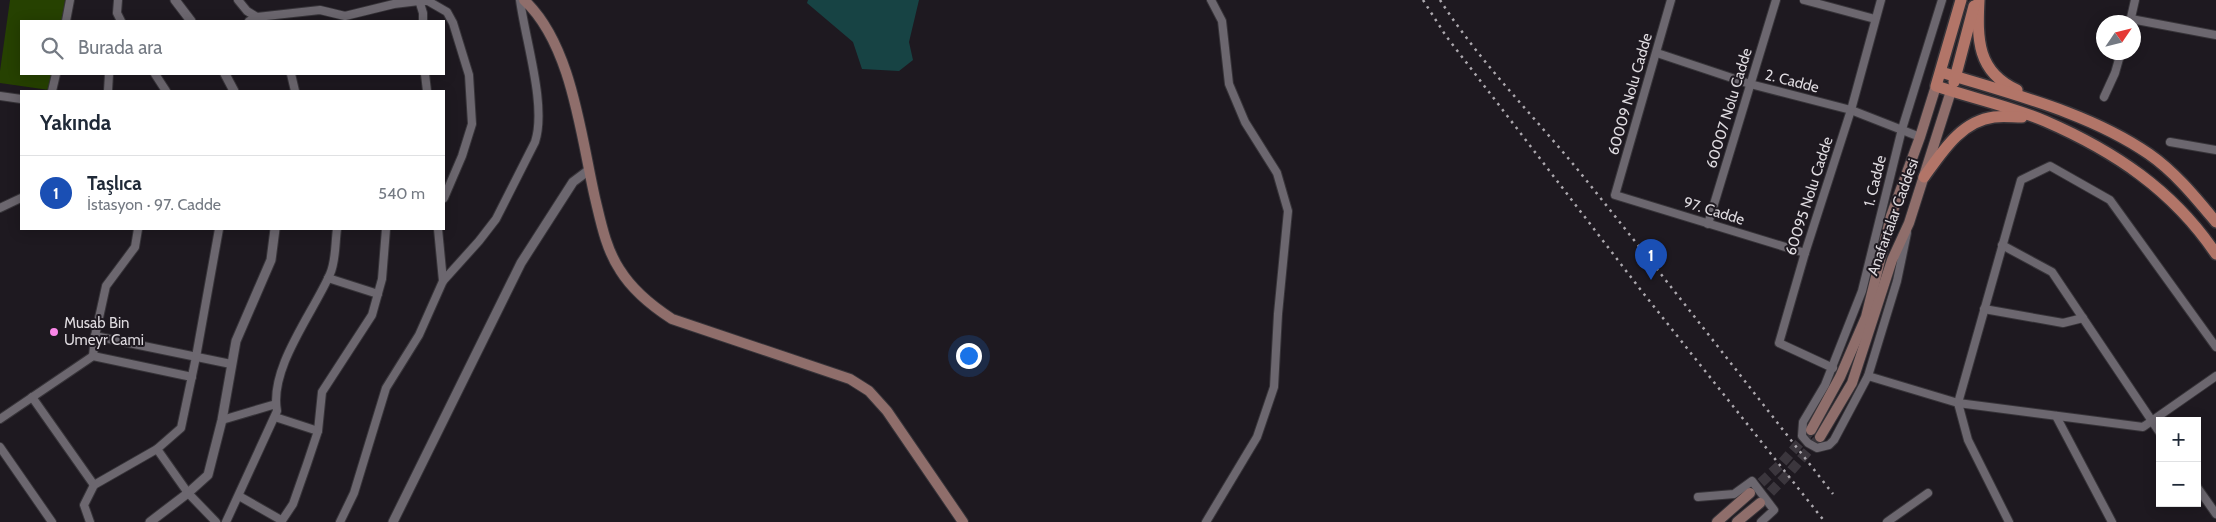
<!DOCTYPE html>
<html lang="tr">
<meta charset="utf-8">
<style>
:root{--surface:#fff;--page:#f6f6f7;--text:#1f2937;--muted:#747a83;--line:#e0e1e3;--accent:#7c3aed}
body{margin:0;font-family:Cabin,sans-serif;background:var(--page);color:var(--text)}
.controls{position:absolute;right:15px;bottom:15px;display:grid;overflow:hidden;border-radius:0px;box-shadow:0 2px 12px #0003}
.controls button{width:45px;height:45px;display:grid;place-items:center;padding:0;border:0;border-bottom:1px solid var(--line);background:var(--surface);color:var(--text);font:25px sans-serif}
.compass{position:absolute;left:2096px;top:15px;width:45px;height:45px;border-radius:50%;background:var(--surface);box-shadow:0 2px 12px #0003;rotate:55deg}
.you{position:absolute;left:968px;top:355px;width:18px;height:18px;margin:-12px;border:4px solid #fff;border-radius:50%;background:#1a73e8;box-shadow:0 0 0 8px #1a73e833}
.badge{display:grid;place-items:center;width:32px;height:32px;border-radius:50%;background:var(--accent);color:#fff;font-size:16px;font-weight:700}
.pin{position:absolute;translate:-50% -41px;filter:drop-shadow(0 1px 2px #0008)}
.pin::after{content:'';position:absolute;top:26px;width:18px;height:15px;background:inherit;clip-path:polygon(0 0,100% 0,50% 100%)}
.list{margin:0;padding:0;list-style:none}
h2{display:flex;justify-content:space-between;align-items:center;height:65px;margin:0;padding:0 20px;font-size:21px}
h2 small{font-size:16px;font-weight:400;color:var(--muted)}
.list li{display:grid;grid-template-columns:32px 1fr auto;gap:15px;align-items:center;box-sizing:border-box;height:75px;padding:0 20px;border-top:1px solid var(--line)}
.list b{display:block;font-size:19px;white-space:nowrap}
.list p{margin:0;font-size:16px;white-space:nowrap;color:var(--muted)}
.list em{font-size:16px;font-style:normal;color:var(--muted)}
.icon{flex:none;width:28px;height:28px;fill:none;stroke:currentColor;stroke-width:2;stroke-linecap:round;stroke-linejoin:round}
.map{position:relative;flex:none;width:2216px;height:522px;overflow:hidden}
.search{position:absolute;background:var(--surface);box-shadow:0 2px 12px #0003;left:20px;top:20px;width:425px;height:55px;display:flex;align-items:center;gap:12px;box-sizing:border-box;padding:0 18px;border-radius:0px;color:var(--muted);font-size:19px}
.panel{position:absolute;background:var(--surface);box-shadow:0 2px 12px #0003;left:20px;top:90px;width:425px;height:140px;border-radius:0px}
.map>svg:first-child{display:block}
.green{fill:#264101}
.water{fill:#174344}
.lines{fill:none;stroke-linecap:round;stroke-linejoin:round}
.secondary-tunnel{stroke:#3b363d;stroke-width:10;stroke-dasharray:10 5;stroke-linecap:butt}
.minor-casing{stroke:#373439;stroke-width:10}
.tertiary-casing{stroke:#373439;stroke-width:11}
.secondary-casing{stroke:#373439;stroke-width:12}
.primary-casing{stroke:#373439;stroke-width:14}
.minor{stroke:#6c676f;stroke-width:8}
.tertiary{stroke:#6c676f;stroke-width:9}
.secondary{stroke:#8f6e6b;stroke-width:10}
.primary{stroke:#b27568;stroke-width:11}
.rail{stroke:#aca8ae;stroke-width:2.5;stroke-dasharray:2.5 5;stroke-linecap:butt}
.poi-dot{fill:#fa87e8;stroke:#1e1920;stroke-width:2}
.labels{text-anchor:middle;stroke-width:4;stroke-linejoin:round;paint-order:stroke}
.street-label{font-size:15px;fill:#dedadf;stroke:#1e1920}
.poi-label{font-size:15px;fill:#dedadf;stroke:#1e1920;text-anchor:start}
</style>
<div class="map">
<svg width="2216" height="522" viewBox="0 0 2216 522">
<rect width="100%" height="100%" fill="#1e1920"/>
<!-- green -->
<polygon class="green" points="10,0 65,0 63,21 21,21 21,74 54,74 49,90 0,83 0,71"/>
<!-- water -->
<polygon class="water" points="808,0 919,0 909,42 913,60 899,71 862,69 853,42 807,3"/>
<g class="lines">
<!-- secondary-tunnel -->
<g class="secondary-tunnel">
<polyline points="1750,493 1781,464 1811,430"/>
<polyline points="1760,503 1789,473 1820,437"/>
</g>
<!-- minor casing -->
<g class="minor-casing">
<g id="minor">
<polyline points="118,0 117,13 121,21"/>
<polyline points="238,0 247,11 260,19"/>
<polyline points="419,0 423,13 423,21"/>
<polyline points="1671,0 1615,195 1805,253"/>
<polyline points="1804,0 1875,19"/>
<polyline points="2131,19 2216,35"/>
<polyline points="66,21 70,0"/>
<polyline points="249,21 257,17 320,10 345,16 394,4 419,1 428,1 447,12 453,23 469,75 472,124 462,156 444,198"/>
<polyline points="2130,22 2135,0"/>
<polyline points="1657,53 1750,84 1851,110 1920,137"/>
<polyline points="155,74 166,91"/>
<polyline points="291,74 295,91"/>
<polyline points="425,74 427,91"/>
<polyline points="52,91 56,74"/>
<polyline points="108,91 109,74"/>
<polyline points="0,96 21,99"/>
<polyline points="2104,97 2115,73 2121,52"/>
<polyline points="2170,142 2216,150"/>
<polyline points="0,208 21,198"/>
<polyline points="1708,224 1776,0"/>
<polyline points="438,229 443,281"/>
<polyline points="1907,233 1897,281 1868,376 1834,440 1829,445 1817,448 1808,443 1802,436 1803,422 1825,385 1862,291 1902,129 1942,0"/>
<polyline points="2002,245 2052,272 2160,433"/>
<polyline points="328,278 378,294"/>
<polyline points="1984,309 2063,323 2083,318"/>
<polyline points="95,336 231,364"/>
<polyline points="93,356 95,336 106,286 135,247 138,229"/>
<polyline points="1833,368 1779,343 1805,253 1851,110 1881,0"/>
<polyline points="1868,376 1958,403 2143,427 2216,376"/>
<polyline points="32,397 94,485"/>
<polyline points="2056,416 2112,522"/>
<polyline points="275,417 318,431"/>
<polyline points="0,419 93,356 192,377"/>
<polyline points="222,420 276,404"/>
<polyline points="0,447 52,522"/>
<polyline points="157,449 188,493 216,522"/>
<polyline points="2197,487 2216,514"/>
<polyline points="239,496 281,520"/>
<polyline points="1698,497 1734,494 1752,481 1774,510 1761,522"/>
<polyline points="90,522 84,505 94,485 157,449 181,428 196,357 219,229"/>
<path d="M226 522 277 411C269 368 313 313 330 274 336 261 335 243 337 229"/>
<polyline points="281,522 293,504 307,464 318,431 322,392 372,315 382,279 386,229"/>
<path d="M340 522 354 493 386 388 419 335 443 281 479 241 496 219 535 142C547 106 525 39 520 0"/>
<polyline points="1206,522 1257,437 1274,387 1278,314 1288,211 1277,173 1245,122 1229,84 1222,21 1211,0"/>
<polyline points="1887,522 1928,493"/>
<polyline points="2009,522 1968,440 1958,403 2021,180 2050,166 2110,200 2216,347"/>
</g>
</g>
<!-- tertiary casing -->
<g class="tertiary-casing">
<g id="tertiary">
<polyline points="175,0 191,21"/>
<polyline points="225,74 234,91"/>
<polyline points="150,522 188,493 208,475 222,420 236,341 271,260 275,229"/>
<polyline points="393,522 521,263 573,182 589,170"/>
</g>
</g>
<!-- secondary casing -->
<g class="secondary-casing">
<g id="secondary">
<path d="M524 0C572 44 581 137 595 198 601 223 606 249 620 270 633 291 652 306 672 319L850 379 869 391 887 411 963 522"/>
<polyline points="1811,430 1840,377 1866,317 1891,216 1920,137 1936,86"/>
<polyline points="1820,437 1852,383 1892,260 1909,223 1951,91"/>
<polyline points="1717,522 1750,493"/>
<polyline points="1737,522 1760,503"/>
</g>
</g>
<!-- primary casing -->
<g class="primary-casing">
<g id="primary">
<path d="M1961 0 1936 86C1972 98 2010 106 2045 121 2114 151 2173 190 2216 254"/>
<path d="M1979 0C1977 39 1977 72 2017 90"/>
<path d="M1941 72C2011 94 2088 112 2149 154 2175 172 2196 198 2216 222"/>
<polyline points="1954,82 1974,6"/>
<path d="M1924 177C1942 152 1961 121 1994 117 2003 116 2013 117 2022 117"/>
</g>
</g>
<!-- minor -->
<use href="#minor" class="minor"/>
<!-- tertiary -->
<use href="#tertiary" class="tertiary"/>
<!-- secondary -->
<use href="#secondary" class="secondary"/>
<!-- primary -->
<use href="#primary" class="primary"/>
<!-- rail -->
<g class="rail">
<polyline points="1423,0 1446,36 1640,289 1825,522"/>
<path d="M1440 0C1479 61 1532 114 1578 170 1664 277 1748 385 1833 494"/>
</g>
</g>
<!-- markers -->
<circle class="poi-dot" cx="54" cy="332" r="5"/>
<g class="labels">
<!-- street labels -->
<g class="street-label">
<text transform="translate(1792 81) rotate(14)" y="5">2. Cadde</text>
<text transform="translate(1630 94) rotate(-74)" y="5">60009 Nolu Cadde</text>
<text transform="translate(1729 108) rotate(-73)" y="5">60007 Nolu Cadde</text>
<text transform="translate(1875 181) rotate(-76)" y="5">1. Cadde</text>
<text transform="translate(1809 196) rotate(-72)" y="5">60095 Nolu Cadde</text>
<text transform="translate(1714 211) rotate(17)" y="5">97. Cadde</text>
<text transform="translate(1893 217) rotate(-70)" y="5">Anafartalar Caddesi</text>
</g>
<!-- poi labels -->
<g class="poi-label">
<text x="64" y="328">Musab Bin<tspan x="64" dy="17">Umeyr Cami</tspan></text>
</g>
</g>
</svg>
<div class="controls">
<button>+</button>
<button>−</button>
</div>
<svg class="compass" viewBox="-18 -18 36 36"><path d="M0-13l5 13h-10z" fill="#e53935"/><path d="M0 13l5-13h-10z" fill="#747a83"/></svg>
<div class="you"></div>
<div class="pin badge" style="left:1651px;top:280px;background:#1a4fb4">1</div>
<div class="search"><svg class="icon" aria-label="search" viewBox="0 0 24 24"><circle cx="10" cy="10" r="6"/><path d="M15 15l6 6"/></svg>Burada ara</div>
<section class="panel">
<h2>Yakında<small></small></h2>
<ul class="list">
<li><span class="badge" style="background:#1a4fb4">1</span><div><b>Taşlıca</b><p>İstasyon · 97. Cadde</p></div><em>540 m</em></li>
</ul>
</section>
</div>
